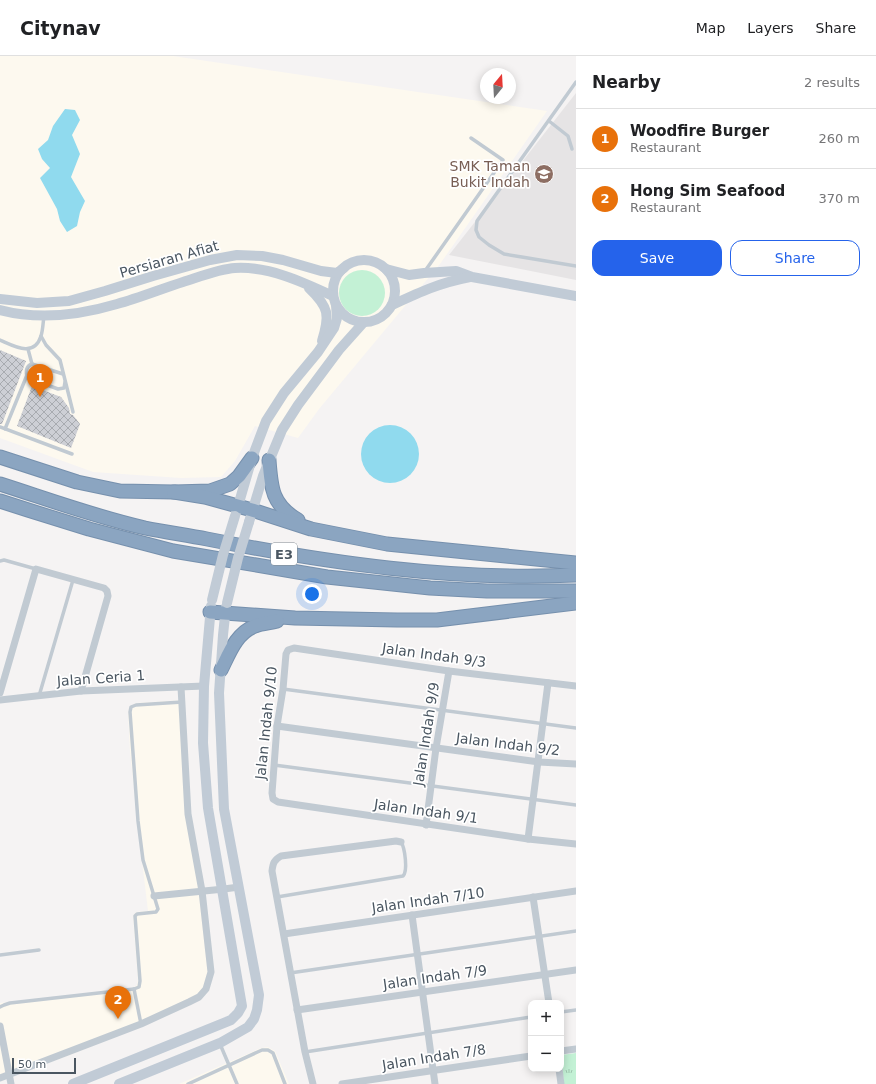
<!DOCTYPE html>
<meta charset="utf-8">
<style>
:root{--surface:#fff;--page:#f6f6f6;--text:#202124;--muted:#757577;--line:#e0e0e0;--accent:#2563eb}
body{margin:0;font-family:"DejaVu Sans",sans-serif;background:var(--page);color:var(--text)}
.controls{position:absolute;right:12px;bottom:12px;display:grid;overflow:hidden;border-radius:8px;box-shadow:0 2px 10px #0003}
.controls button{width:36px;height:36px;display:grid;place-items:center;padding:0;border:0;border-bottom:1px solid var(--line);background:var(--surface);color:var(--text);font:20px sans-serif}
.compass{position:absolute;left:480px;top:12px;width:36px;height:36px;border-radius:50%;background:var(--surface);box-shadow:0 2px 10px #0003;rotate:18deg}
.scale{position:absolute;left:12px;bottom:10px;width:64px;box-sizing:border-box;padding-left:4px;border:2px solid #4a5661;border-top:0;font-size:11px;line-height:14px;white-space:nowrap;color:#4a5661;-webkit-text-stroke:3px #fff;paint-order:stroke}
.you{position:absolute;left:312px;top:538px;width:14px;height:14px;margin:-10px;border:3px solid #fff;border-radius:50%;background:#1a73e8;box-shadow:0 0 0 6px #1a73e833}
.badge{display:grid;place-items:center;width:26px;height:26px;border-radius:50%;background:var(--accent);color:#fff;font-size:13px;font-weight:700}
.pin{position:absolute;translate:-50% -33px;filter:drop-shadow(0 1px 2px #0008)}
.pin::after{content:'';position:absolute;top:21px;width:14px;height:12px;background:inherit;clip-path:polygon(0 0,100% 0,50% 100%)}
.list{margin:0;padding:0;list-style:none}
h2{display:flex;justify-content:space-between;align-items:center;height:52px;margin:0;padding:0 16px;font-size:17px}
h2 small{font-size:13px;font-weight:400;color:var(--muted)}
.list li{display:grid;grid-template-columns:26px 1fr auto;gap:12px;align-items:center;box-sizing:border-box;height:60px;padding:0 16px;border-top:1px solid var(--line)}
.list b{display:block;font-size:15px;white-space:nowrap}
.list p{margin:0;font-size:13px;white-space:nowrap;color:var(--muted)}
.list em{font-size:13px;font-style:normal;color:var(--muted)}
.actions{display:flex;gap:8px;padding:12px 16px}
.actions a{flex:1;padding:9px 0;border:1px solid var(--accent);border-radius:12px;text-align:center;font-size:14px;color:var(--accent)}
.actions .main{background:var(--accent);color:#fff}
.map{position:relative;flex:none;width:576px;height:1028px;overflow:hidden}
header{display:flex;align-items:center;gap:24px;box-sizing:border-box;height:56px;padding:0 20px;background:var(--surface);border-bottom:1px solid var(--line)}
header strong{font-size:19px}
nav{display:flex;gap:22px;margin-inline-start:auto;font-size:14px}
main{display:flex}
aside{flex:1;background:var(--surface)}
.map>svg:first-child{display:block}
.commercial{fill:#fdf9ef}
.education{fill:#e6e4e5}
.green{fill:#c3f1d5}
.park{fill:url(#park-tufts)}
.water{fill:#90daee}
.building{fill:url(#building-cross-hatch)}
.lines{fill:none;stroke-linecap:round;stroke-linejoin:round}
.highway-casing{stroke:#7690ad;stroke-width:15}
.lane{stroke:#c1cad2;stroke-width:3.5}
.street{stroke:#c1cad2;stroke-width:7}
.secondary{stroke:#c1cbd6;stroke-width:10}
.highway{stroke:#8ba5c1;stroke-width:13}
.secondary-bridge{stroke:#c1cbd6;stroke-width:10}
.labels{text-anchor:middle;stroke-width:3.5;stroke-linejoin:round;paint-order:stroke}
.shield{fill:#fff;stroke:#808990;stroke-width:1}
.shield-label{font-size:13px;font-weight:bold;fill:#4a5661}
.education-label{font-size:14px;fill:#785e54;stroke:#fff;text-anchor:end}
.street-label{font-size:14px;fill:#4a5661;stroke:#fff}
</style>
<header>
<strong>Citynav</strong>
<nav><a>Map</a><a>Layers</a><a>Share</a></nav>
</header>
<main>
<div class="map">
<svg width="576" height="1028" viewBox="0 0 576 1028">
<defs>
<pattern id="park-tufts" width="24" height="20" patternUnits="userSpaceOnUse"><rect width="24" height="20" fill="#c3f1d5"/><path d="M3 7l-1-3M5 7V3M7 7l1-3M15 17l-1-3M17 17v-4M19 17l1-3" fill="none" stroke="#a0c6b0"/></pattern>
<pattern id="building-cross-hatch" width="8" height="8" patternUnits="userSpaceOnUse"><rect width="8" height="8" fill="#cdcfd5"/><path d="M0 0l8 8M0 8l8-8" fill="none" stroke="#a8abb0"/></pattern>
</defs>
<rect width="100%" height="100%" fill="#f5f3f3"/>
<!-- commercial -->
<g class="commercial">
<polygon points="0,0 173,0 547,55 440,208 319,353 298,382 255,370 235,405 221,421 181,422 93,416 0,382"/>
<polygon points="184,644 190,757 214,915 209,934 200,944 186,951 83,994 0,1025 0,947 133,932 137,929 138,924 133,860 136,856 148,855 142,805 130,695 128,657 130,650 136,647"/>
<polygon points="268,991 275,995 289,1028 179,1028 261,992"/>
</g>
<!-- education -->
<polygon class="education" points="576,37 576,224 449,199"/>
<!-- green -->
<circle class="green" cx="362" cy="237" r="23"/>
<!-- park -->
<polygon class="park" points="576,997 576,1028 564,1028 561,999"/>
<!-- water -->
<g class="water">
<polygon points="65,53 75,54 80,64 72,79 80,98 71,121 85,145 80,156 77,170 67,176 60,165 57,153 40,122 50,112 42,103 38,93 48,84 53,70"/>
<circle cx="390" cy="398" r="29"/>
</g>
<!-- building -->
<g class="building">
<polygon points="0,294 26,305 2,368 0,368"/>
<polygon points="32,330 61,341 69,352 70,358 73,359 80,368 71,392 17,370"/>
</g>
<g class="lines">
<!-- highway casing -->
<g class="highway-casing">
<g id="highway">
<polyline points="0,401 77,426 120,435 174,436 210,435 230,428 239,420 252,402"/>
<path d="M269 404C271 432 272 449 298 464"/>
<path d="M0 428C47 443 96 461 145 472 165 476 186 479 207 483 328 507 452 525 576 519"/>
<polyline points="174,436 205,441 252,454 311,473 387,488 576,507"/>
<polyline points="0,445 28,454 89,473 173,495 327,521 430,532 487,535 576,535"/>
<polyline points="210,556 295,562 397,564 437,564 576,547"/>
<path d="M221 614C229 598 236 577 255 570 262 567 270 567 277 565"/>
</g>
</g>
<!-- lane -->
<g class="lane">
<polyline points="576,26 477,165 476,174 479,181 489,189 504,198 576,210"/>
<polyline points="549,65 568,80 572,93"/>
<polyline points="425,215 503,104 471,82"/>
<polyline points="41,280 46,289 60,304 73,356"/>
<path d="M0 284C14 290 34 302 41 280 43 274 43 266 44 260"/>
<polyline points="28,293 32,308"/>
<path d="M32 308C26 310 25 316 28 322L58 333 64 332 65 326"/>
<polyline points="32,308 63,318"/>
<polyline points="0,371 72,398"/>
<polyline points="5,373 27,319"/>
<polyline points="0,505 4,504 36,513"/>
<polyline points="283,633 576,672"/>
<polyline points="39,640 73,524"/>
<polyline points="274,709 576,749"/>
<path d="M277 841 403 820C408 815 405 792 401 786"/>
<polyline points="0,899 39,894"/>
<polyline points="290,917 576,875"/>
<polyline points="134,933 141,968"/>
<polyline points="0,951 4,949 10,947 134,933 139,931 140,925 135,860 137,858 156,856 158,853 143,804 138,765 130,656 131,651 136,649 182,646"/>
<polyline points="561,956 576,954"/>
<polyline points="220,988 237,1028"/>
<polyline points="305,996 531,961"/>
<polyline points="188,1028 262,994 268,994 273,997 285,1028"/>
</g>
<!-- street -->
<g class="street">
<polyline points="576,630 449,615 294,592 288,594 286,598 283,633 277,670 272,737 273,743 278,746 528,783 576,788"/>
<polyline points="0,637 36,513 104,532 107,535 108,540 81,635"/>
<polyline points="0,644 81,635 204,630"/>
<polyline points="277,670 539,706 576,708"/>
<polyline points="426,769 436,692 449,615"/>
<polyline points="528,783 548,627"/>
<polyline points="154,840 224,833 239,831"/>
<polyline points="533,841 549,947"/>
<polyline points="412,859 435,1028"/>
<polyline points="284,878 576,835"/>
<polyline points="297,954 576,914"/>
<polyline points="0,970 11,1028"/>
<polyline points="561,995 576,993"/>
<polyline points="559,1013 561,1028"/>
<polyline points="0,1022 141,968 189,946 199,941 206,933 211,916 202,835 188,758 181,631"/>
<path d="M313 1028 305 996 272 815C273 807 274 804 281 800L396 785 401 786"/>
<polyline points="342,1028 531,1000"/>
</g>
<!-- secondary -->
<g class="secondary">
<circle cx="364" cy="235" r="31"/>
<polyline points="386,213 409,219 424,217 456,215 472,221 576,240"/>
<path d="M309 232C329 251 330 259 322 285"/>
<polyline points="0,243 37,247 69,245 105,235 153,220 210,204 237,199 262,200 283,204 321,215 337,217 344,212"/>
<path d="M392 249C420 236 439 227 470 221"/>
<path d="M0 254C38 264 80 259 117 248 139 242 161 233 183 226 199 221 219 213 235 212 269 210 303 226 333 240"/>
<polyline points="236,457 252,402 266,365 284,337 318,296 334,272 337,262 336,249"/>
<polyline points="249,466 263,420 282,374 298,349 339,294 364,266"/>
<polyline points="73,1028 231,964 238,957 242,950 208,752 203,687 204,630 211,550"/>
<polyline points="119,1028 220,987 248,971 254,963 257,954 259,939 224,753 219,637 223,579 226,551"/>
</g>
<!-- highway -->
<use href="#highway" class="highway"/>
<!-- secondary-bridge -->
<g class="secondary-bridge">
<polyline points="212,544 223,499 235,460"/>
<polyline points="227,547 238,502 249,466"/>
</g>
</g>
<!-- icons -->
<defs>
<g id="school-disc" transform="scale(1)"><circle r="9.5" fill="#8d6e63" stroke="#fff"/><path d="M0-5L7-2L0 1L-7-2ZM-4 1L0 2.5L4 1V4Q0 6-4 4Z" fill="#fff"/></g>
</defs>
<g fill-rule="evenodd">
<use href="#school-disc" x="544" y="118"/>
</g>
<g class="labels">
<!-- shield labels -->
<rect class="shield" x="271" y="487" width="26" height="22" rx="3"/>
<g class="shield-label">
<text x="284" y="503">E3</text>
</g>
<!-- education labels -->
<g class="education-label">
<text x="530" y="115">SMK Taman<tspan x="530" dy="16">Bukit Indah</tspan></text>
</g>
<!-- street labels -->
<g class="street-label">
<text transform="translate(169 203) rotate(-16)" y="5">Persiaran Afiat</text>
<text transform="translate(434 599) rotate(8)" y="5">Jalan Indah 9/3</text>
<text transform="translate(101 622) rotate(-4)" y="5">Jalan Ceria 1</text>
<text transform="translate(266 667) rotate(-84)" y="5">Jalan Indah 9/10</text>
<text transform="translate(426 678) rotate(-81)" y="5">Jalan Indah 9/9</text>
<text transform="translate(508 688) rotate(7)" y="5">Jalan Indah 9/2</text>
<text transform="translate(426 755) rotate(8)" y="5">Jalan Indah 9/1</text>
<text transform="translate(428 844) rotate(-8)" y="5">Jalan Indah 7/10</text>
<text transform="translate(435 921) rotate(-8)" y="5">Jalan Indah 7/9</text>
<text transform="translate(434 1001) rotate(-9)" y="5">Jalan Indah 7/8</text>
</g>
</g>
</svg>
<div class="controls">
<button>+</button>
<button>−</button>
</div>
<svg class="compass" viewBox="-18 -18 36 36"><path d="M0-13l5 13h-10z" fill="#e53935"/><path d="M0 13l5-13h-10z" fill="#757577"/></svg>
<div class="scale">50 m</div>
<div class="you"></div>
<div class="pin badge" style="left:40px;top:341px;background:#e8710a">1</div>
<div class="pin badge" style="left:118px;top:963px;background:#e8710a">2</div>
</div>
<aside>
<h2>Nearby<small>2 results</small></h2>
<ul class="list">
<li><span class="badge" style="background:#e8710a">1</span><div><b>Woodfire Burger</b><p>Restaurant</p></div><em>260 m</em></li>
<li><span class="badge" style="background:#e8710a">2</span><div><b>Hong Sim Seafood</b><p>Restaurant</p></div><em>370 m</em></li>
</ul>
<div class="actions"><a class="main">Save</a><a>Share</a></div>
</aside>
</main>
